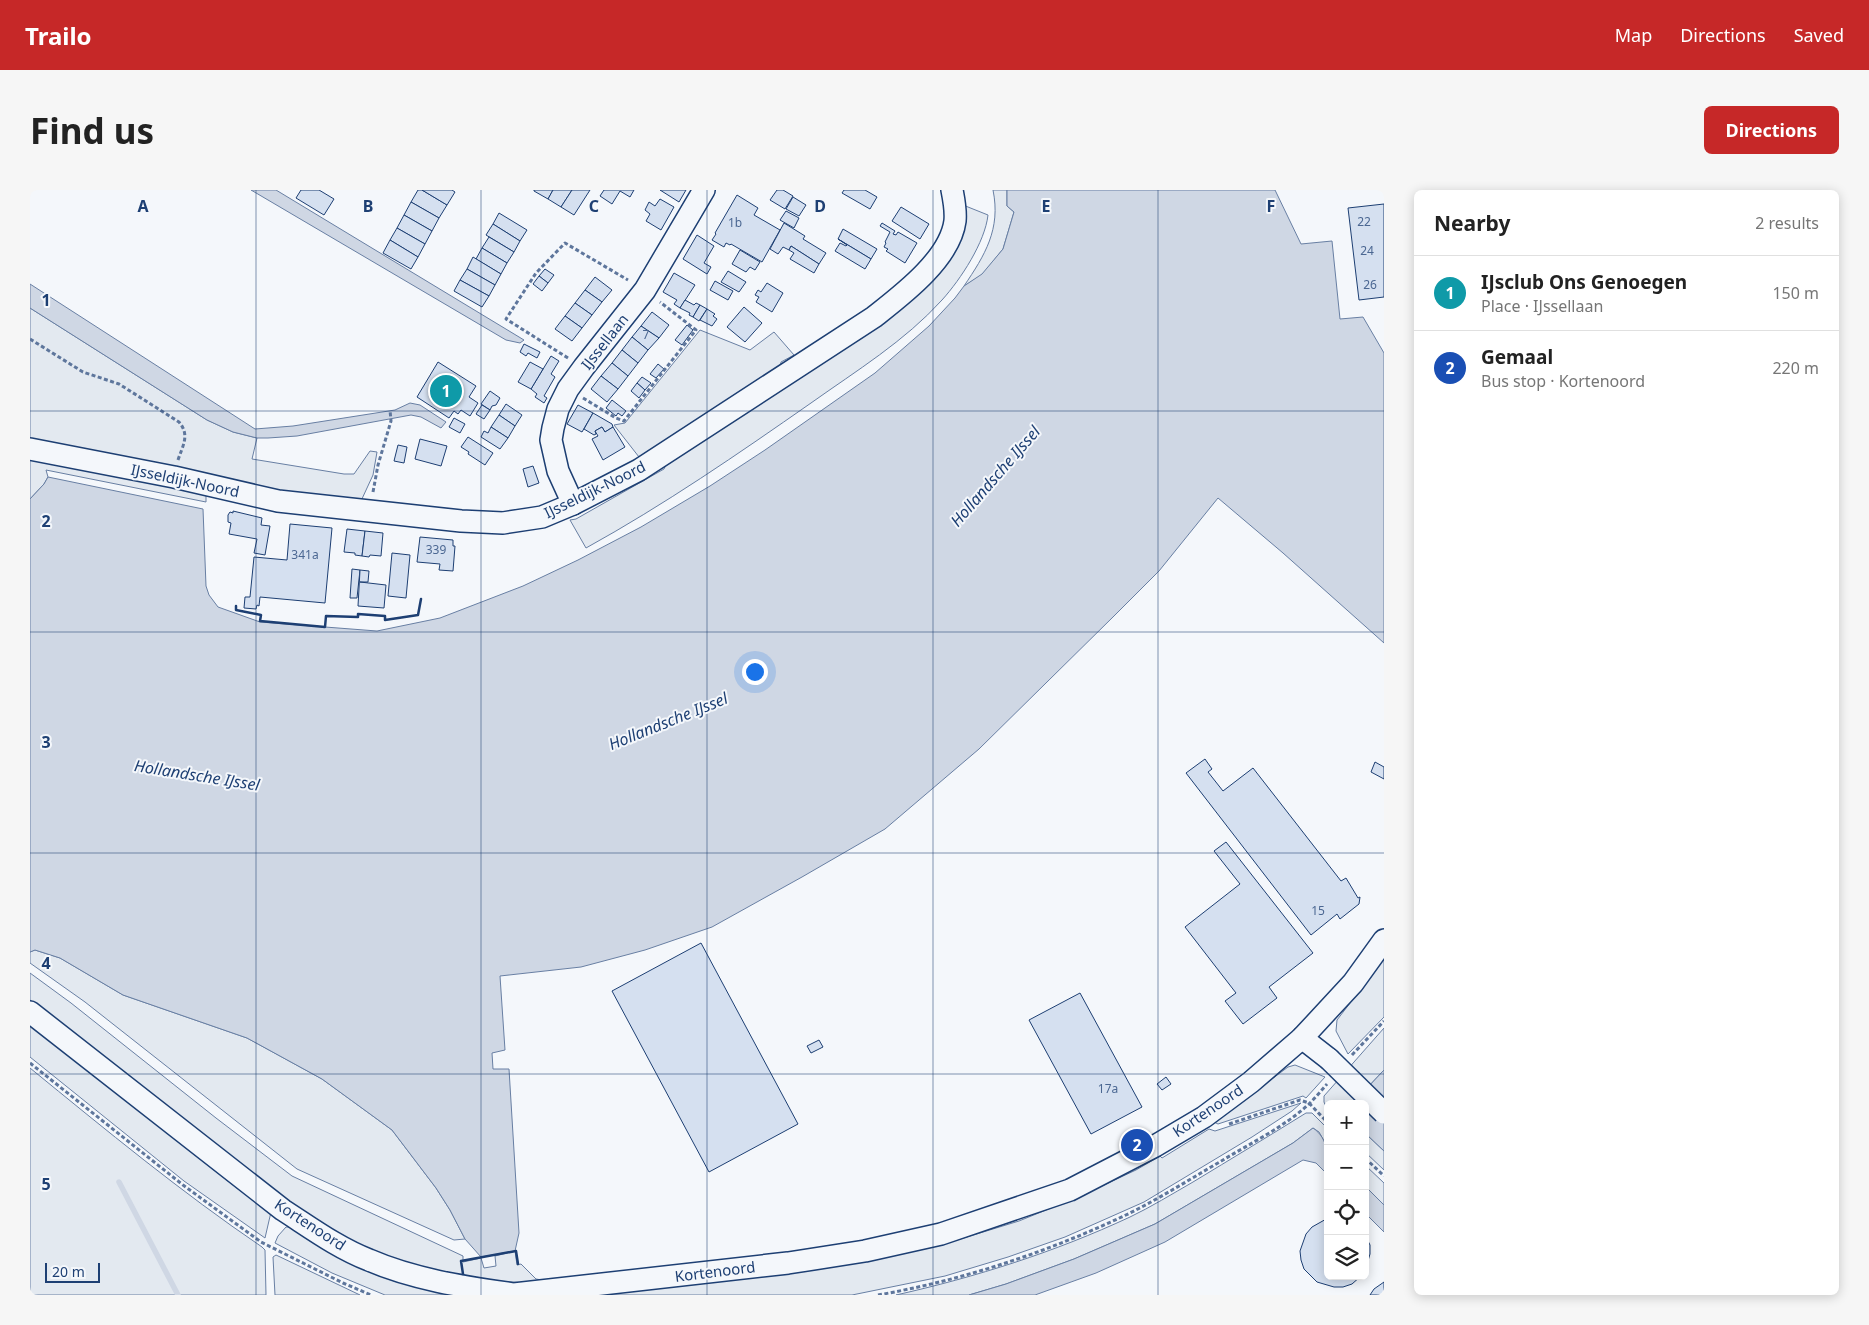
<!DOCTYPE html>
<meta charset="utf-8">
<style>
:root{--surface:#fff;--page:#f6f6f6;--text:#222;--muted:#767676;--line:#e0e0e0;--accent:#c62828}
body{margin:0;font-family:"Noto Sans",sans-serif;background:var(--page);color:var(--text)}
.controls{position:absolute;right:15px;bottom:15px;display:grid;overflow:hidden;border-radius:8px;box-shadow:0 2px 12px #0003}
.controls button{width:45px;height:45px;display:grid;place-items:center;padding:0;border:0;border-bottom:1px solid var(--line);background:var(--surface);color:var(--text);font:25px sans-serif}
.scale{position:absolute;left:15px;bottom:12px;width:55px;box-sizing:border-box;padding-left:5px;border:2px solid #1d3f73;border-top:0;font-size:14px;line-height:18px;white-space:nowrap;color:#1d3f73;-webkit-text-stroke:4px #f4f7fb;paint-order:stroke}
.you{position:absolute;left:724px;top:481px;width:18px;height:18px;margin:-12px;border:4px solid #fff;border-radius:50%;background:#1a73e8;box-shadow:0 0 0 8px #1a73e833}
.badge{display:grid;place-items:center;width:32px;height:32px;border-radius:50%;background:var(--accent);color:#fff;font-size:16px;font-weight:700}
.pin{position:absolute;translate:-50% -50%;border:2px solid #fff;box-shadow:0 1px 5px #0006}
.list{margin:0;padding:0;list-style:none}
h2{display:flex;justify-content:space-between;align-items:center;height:65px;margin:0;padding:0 20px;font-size:21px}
h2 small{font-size:16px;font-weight:400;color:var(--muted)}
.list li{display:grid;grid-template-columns:32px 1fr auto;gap:15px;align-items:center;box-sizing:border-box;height:75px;padding:0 20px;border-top:1px solid var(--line)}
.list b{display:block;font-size:19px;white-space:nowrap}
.list p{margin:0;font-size:16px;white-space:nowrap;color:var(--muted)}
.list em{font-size:16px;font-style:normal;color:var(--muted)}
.icon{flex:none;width:28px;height:28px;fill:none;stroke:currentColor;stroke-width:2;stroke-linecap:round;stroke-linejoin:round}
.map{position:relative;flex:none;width:1354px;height:1105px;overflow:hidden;border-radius:8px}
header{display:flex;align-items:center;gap:30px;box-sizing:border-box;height:70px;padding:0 25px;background:var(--accent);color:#fff}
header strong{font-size:24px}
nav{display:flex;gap:28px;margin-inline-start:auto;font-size:18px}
.intro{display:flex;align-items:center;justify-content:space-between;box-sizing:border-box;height:120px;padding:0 30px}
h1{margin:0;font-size:35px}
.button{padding:12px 22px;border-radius:8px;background:var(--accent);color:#fff;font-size:18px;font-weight:700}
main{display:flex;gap:30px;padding:0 30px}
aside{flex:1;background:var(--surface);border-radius:8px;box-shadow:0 2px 12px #0003}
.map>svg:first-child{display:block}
.green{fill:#e3e9f0;stroke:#687fa3}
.water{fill:#cfd7e4;stroke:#687fa3}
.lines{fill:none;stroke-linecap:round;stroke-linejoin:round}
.stream{stroke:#cfd7e4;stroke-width:5.5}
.building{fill:#d5e0f0;stroke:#1d3f73}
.minor-casing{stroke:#1d3f73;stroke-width:24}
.path{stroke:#5e769c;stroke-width:3;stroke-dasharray:4 2.5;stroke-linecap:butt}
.minor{stroke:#f4f7fb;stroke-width:21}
.minor-bridge-casing{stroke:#1d3f73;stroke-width:24;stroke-linecap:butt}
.minor-bridge{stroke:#f4f7fb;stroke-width:21}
.wall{stroke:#1d3f73;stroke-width:2.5}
.grid{fill:none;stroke:#1d3f73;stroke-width:1;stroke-opacity:0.55}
.labels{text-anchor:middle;stroke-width:4;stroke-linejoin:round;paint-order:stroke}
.number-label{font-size:12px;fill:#4b6792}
.street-label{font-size:15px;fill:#1d3f73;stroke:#f4f7fb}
.water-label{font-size:16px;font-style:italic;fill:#1d3f73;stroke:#f4f7fb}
.grid-label{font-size:16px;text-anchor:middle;font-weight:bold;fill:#1d3f73;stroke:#f4f7fb;stroke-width:4;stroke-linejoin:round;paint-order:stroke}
</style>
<header>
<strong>Trailo</strong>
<nav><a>Map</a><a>Directions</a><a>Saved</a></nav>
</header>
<div class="intro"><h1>Find us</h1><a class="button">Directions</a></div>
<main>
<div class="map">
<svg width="1354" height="1105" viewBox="0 0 1354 1105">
<rect width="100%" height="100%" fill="#f4f7fb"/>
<!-- green -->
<g class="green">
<path d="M963 0H977V16L984 22 973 59 952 85 934 96C955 65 971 39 963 0Z"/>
<path d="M933 15 958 25C955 52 931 89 912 110 875 151 826 181 781 213 708 264 634 315 556 358L540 330 546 329 634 279 639 268 856 128Z"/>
<polygon points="0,118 177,230 203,242 227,248 222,269 314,284 324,284 340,261 347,262 343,285 331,311 252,303 0,252"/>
<polygon points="670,140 720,160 744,142 764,165 751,172 750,180 609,267 584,235 595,233"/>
<polygon points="0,266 176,304 176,312 16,280 18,287 14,294 0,309"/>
<polygon points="5,760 30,768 93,805 217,848 292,889 362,940 406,998 420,1020 435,1049 424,1050 267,979 55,812 0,773 0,762"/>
<polygon points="1354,769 1354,827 1318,864 1306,841 1307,830"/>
<path d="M0 783 41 813 186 928 262 986 433 1066V1072L451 1068 454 1078 466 1076 465 1066 485 1061 487 1075 491 1074 506 1089 512 1090 513 1093C458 1093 402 1084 351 1064 287 1039 233 994 181 952 121 904 62 856 0 810Z"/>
<polygon points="0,835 208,999 241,1022 235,1048 154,991 0,867"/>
<polygon points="1354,838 1354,880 1322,914 1298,914 1298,922 1294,912 1294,906"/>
<polygon points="1265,875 1295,887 1276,908 1273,906 1188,934 1184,932 1258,877"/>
<path d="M0 878C76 940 151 1002 232 1057L235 1060 236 1105H0Z"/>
<polygon points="1271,913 1262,921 1222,947 1114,1012 1035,1047 978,1067 915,1086 822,1105 571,1105 724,1086 914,1054 989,1031 1048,1007 1106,980 1130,966 1132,968 1179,939 1185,941"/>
<path d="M1276 923H1282L1298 939V958L1289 942 1283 938 1263 953 1125 1034 1044 1069 976 1094 939 1105H866C946 1087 1025 1062 1100 1027 1121 1017 1142 1004 1163 992 1201 969 1239 946 1276 923Z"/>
<polygon points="1335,943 1354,961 1354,980 1335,962"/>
<polygon points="1335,975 1354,993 1354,1015 1335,996"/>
<polygon points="256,1037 263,1037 425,1105 355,1105 302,1083 245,1053 248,1046"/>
<polygon points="246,1065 330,1105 245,1105 243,1067"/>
</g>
<!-- water -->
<g class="water">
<polygon points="221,0 246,0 494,150 490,153 476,150"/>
<polygon points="977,0 1245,0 1271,54 1302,51 1310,129 1333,127 1354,163 1354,453 1253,363 1188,308 1129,381 1084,426 949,559 855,639 772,687 682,737 615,760 551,777 470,786 475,860 462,863 463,879 479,879 489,1043 485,1061 451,1067 435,1049 420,1020 406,998 362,940 292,889 217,848 93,805 30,768 5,760 0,762 0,309 14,294 18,287 173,319 176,396 179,405 188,417 230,432 347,441 410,428 493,396 548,370 611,337 680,296 735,260 845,183 899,136 925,108 934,96 952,84 973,59 984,22 977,16"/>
<polygon points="0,94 225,239 263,236 365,220 380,213 390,215 416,232 411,238 391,227 381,225 267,246 238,248 227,248 203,242 177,230 0,118"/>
<polygon points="1354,880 1354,961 1335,943 1335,914 1322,914"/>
<path d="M1283 938C1299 949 1298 967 1298 985L1286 973 1273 970 1135 1052 1066 1083 1005 1105H939L976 1094 1044 1069 1125 1034 1263 953Z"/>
<polygon points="1335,996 1354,1015 1354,1042 1335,1023"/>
</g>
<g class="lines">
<!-- stream -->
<polyline class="stream" points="89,992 148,1105"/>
</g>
<!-- building -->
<g class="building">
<polygon points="271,0 289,0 304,9 294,25 266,8"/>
<polygon points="388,0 392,0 417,15 409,28 381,12"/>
<polygon points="392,0 422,0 425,2 417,15"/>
<polygon points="504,0 523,0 518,9 504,1"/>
<polygon points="523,0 542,0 531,17 518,9"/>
<polygon points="542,0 560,0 544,25 531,17"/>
<polygon points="574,0 604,0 600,7 590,1 582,14 570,6"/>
<polygon points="630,0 656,0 649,12"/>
<polygon points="747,0 753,0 763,6 755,19 740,10"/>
<polygon points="814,0 835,0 847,7 840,19 812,3"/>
<polygon points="707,5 728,18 724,25 750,40 732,72 701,54 700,55 696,53 694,57 682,50 686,44 685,43"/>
<polygon points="763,7 776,15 769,26 756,19"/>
<polygon points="630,9 644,17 631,40 616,31 620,24 615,20 619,12 625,16"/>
<polygon points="381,12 409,28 402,41 374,25"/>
<polygon points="1354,14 1354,107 1329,110 1318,18"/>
<polygon points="871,17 899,34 890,49 862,31"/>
<polygon points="756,21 769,28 764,38 750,30"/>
<polygon points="469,23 497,40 490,51 463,34"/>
<polygon points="374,25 402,41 395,54 367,38"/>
<polygon points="754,33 775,46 773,49 796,63 789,74 761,56 759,60 753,57 748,64 740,59"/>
<polygon points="852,33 865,41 863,44 866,45 868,42 887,53 875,73 856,61 858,59 854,57 856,53 855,52 860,42 850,36"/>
<polygon points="463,34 490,51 484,62 456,45"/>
<polygon points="367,38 395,54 388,67 360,50"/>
<polygon points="813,39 847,59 841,69 808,49"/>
<polygon points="667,45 684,56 674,73 681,77 677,84 653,69"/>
<polygon points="459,47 484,62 477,73 452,58"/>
<polygon points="808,49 841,69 835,79 805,61 810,53 816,56 817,55"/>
<polygon points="360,50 388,67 381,79 353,63"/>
<polygon points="761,56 789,74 784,83 760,69 764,63 759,60"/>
<polygon points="452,58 477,73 471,84 446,69"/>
<polygon points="710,60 730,72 725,80 720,77 716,82 702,74"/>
<polygon points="443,67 471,84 465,95 437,79"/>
<polygon points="437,79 465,95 459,106 430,90"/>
<polygon points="515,79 524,85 518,93 509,86"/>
<polygon points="698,81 716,92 709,102 691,92"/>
<polygon points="644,83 665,95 650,118 644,114 647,110 633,102"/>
<polygon points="509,86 518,93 512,101 503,94"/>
<polygon points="565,87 582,100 572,112 555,100"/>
<polygon points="430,90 459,106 452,117 424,101"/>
<polygon points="685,91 703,101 698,110 680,100"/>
<polygon points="737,93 753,103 742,122 726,112 729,107 725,105 728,100 731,102"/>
<polygon points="555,100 572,112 562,125 545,113"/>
<polygon points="655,110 664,115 666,113 670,115 663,127 659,125 660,123 650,118"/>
<polygon points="545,113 562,125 552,138 535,126"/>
<polygon points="670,115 677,119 669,131 663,127"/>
<polygon points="714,117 732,133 715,152 697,137"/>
<polygon points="677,119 685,124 683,126 687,129 682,136 670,130"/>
<polygon points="622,122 639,135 629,148 611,136"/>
<polygon points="535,126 552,138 542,151 525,139"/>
<polygon points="657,135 663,140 652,155 645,150"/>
<polygon points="611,136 629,148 618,160 602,147"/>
<polygon points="602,147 618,160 608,173 592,160"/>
<polygon points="494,154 510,162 507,168 498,163 496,166 490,162"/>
<polygon points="592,160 608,173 598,186 582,173"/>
<polygon points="521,166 529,171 521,184 525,187 514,206 517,208 514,213 505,207 507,204 501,199"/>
<polygon points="408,172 446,196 439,207 448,213 440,226 431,220 428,224 424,221 419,228 387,207"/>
<polygon points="500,172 513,179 501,199 488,192"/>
<polygon points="582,173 598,186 588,199 571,186"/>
<polygon points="628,174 634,179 626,188 620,184"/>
<polygon points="571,186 588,199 577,212 561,199"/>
<polygon points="612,187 621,193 615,200 607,193"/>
<polygon points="607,193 615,200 609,208 601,201"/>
<polygon points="460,201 470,208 466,215 462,216 460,220 451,214"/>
<polygon points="582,210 596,221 592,226 588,223 586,226 576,218"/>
<polygon points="476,214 492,225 485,236 469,225"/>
<polygon points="452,215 460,220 454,229 446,224"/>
<polygon points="548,215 563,223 552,242 537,234"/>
<polygon points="563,223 582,234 583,237 575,242 572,237 565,241 566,244 564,245 554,239"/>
<polygon points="469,225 485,236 478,248 461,237"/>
<polygon points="424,228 435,234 430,243 419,237"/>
<polygon points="461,237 478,248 470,259 451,247 454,241 458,243"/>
<polygon points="572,237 575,242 583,237 595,257 573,270 562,249 568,246 565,241"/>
<polygon points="438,247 463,263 455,275 438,264 439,262 431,257"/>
<polygon points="390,249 417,256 411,276 385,269"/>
<polygon points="368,255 377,257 374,273 364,271"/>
<polygon points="503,276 509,293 498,297 493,279"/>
<polygon points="203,321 232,328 231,335 240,336 235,365 224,363 227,349 199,344 201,333 198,332 198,325 200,322 203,323"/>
<polygon points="260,334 302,338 295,413 230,407 229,416 227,415 226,419 214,418 215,407 220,407 224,367 257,370"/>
<polygon points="317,339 335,341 332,366 325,365 325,363 314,362"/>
<polygon points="335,341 353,343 351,366 340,365 339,367 332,366"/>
<polygon points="390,347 423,350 423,356 425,356 423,381 409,380 410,374 387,372"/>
<polygon points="362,363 380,365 376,408 358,406"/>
<polygon points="322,379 330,380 327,408 320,408"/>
<polygon points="330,380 339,381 338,392 330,392 356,395 354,418 328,416"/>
<polygon points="1175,569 1182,579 1178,582 1193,601 1223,578 1311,691 1316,688 1328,708 1330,707 1329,714 1310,729 1307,724 1281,745 1156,583"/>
<polygon points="1345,572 1354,577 1354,589 1341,582"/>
<polygon points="1196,652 1283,763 1239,797 1247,808 1213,834 1195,811 1206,803 1155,737 1210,694 1184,661"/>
<polygon points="671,753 768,934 679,982 582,801"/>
<polygon points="1050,803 1112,917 1061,944 999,830"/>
<polygon points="789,850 793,857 781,863 777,856"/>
<polygon points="1136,887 1141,894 1132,900 1127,894"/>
<polygon points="1298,1028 1298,1086 1331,1086 1322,1094 1313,1097 1304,1097 1287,1092 1274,1079 1271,1070 1270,1061 1276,1044 1282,1037"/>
<polygon points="1335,1045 1340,1055 1340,1064 1335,1081"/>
<polygon points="1354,1092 1354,1105 1340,1105 1344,1099"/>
</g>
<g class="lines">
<!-- minor casing -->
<g class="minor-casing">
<g id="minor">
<path d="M0 259 144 287 248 311 431 331 473 333 512 327 543 314 609 280 844 127C872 105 920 69 925 31 926 21 924 10 922 0"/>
<polyline points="543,314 528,281 521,250 523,238 528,219 538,199 554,177 615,100 674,0"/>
<path d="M0 822 253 1020C281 1038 308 1058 339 1070 385 1090 436 1097 484 1104L758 1073 835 1061 911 1044 1040 1000 1125 956 1174 927 1221 892 1272 848 1323 793 1354 750"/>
<polyline points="1272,848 1299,869"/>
</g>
</g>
<!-- path -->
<g class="path">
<path d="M0 149 53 182 89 194 149 232C160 245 153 255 148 270"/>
<polyline points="538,168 476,129 506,83 535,53 598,90"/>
<polyline points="553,208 586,228 594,231 666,140 630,112"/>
<polyline points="343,302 348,275 361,231 360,220"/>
<polyline points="1322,865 1354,831"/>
<polyline points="0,873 153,995 231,1052 313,1093 341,1105"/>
<polyline points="1199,934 1270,910 1279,913 1298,933"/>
<polyline points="1335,968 1354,986"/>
<path d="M848 1105C934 1090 1021 1061 1100 1023 1132 1007 1162 988 1193 970 1221 953 1254 937 1279 914 1285 908 1291 901 1297 894"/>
</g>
<!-- minor -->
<use href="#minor" class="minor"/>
<!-- minor-bridge casing -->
<g class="minor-bridge-casing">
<polyline id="minor-bridge" points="1299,869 1354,923"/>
</g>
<!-- minor-bridge -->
<use href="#minor-bridge" class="minor-bridge"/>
<!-- wall -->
<g class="wall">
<polyline points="206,416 206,420 231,425 230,431 295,437 296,426 328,427 328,424 355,426 355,430 388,425 391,409"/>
<polyline points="433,1084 431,1071 486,1061 488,1074"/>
</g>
</g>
<!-- grid -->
<path class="grid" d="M226 0V1105M451 0V1105M677 0V1105M903 0V1105M1128 0V1105M0 221H1354M0 442H1354M0 663H1354M0 884H1354"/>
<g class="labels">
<!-- number labels -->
<g class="number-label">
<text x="1334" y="36">22</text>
<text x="705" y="37">1b</text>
<text x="1337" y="65">24</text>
<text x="1340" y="99">26</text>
<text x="616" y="149">7</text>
<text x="406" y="364">339</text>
<text x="275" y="369">341a</text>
<text x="1288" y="725">15</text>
<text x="1078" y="903">17a</text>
</g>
<!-- street labels -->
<g class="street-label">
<text transform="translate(575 152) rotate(-52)" y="5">IJssellaan</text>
<text transform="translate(155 291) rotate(12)" y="5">IJsseldijk-Noord</text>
<text transform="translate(565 300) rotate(-26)" y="5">IJsseldijk-Noord</text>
<text transform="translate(1178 921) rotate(-34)" y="5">Kortenoord</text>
<text transform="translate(280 1035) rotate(33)" y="5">Kortenoord</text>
<text transform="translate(685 1082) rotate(-7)" y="5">Kortenoord</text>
</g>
<!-- water labels -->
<g class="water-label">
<text transform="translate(965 286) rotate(-49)" y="6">Hollandsche IJssel</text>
<text transform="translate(638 531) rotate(-22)" y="6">Hollandsche IJssel</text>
<text transform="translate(167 585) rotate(9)" y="6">Hollandsche IJssel</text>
</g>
</g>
<g class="grid-label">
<text x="113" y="22">A</text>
<text x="338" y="22">B</text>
<text x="564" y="22">C</text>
<text x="790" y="22">D</text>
<text x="1016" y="22">E</text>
<text x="1241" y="22">F</text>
<text x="16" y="116">1</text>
<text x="16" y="337">2</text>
<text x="16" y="558">3</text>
<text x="16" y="779">4</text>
<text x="16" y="1000">5</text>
</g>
</svg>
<div class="controls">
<button>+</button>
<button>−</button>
<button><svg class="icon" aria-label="locate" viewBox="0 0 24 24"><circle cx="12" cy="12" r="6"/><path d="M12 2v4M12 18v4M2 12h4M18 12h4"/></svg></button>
<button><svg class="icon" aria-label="layers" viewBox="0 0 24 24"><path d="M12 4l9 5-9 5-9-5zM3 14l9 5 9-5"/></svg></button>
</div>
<div class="scale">20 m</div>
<div class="you"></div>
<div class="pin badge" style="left:416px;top:201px;background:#0f9aa8">1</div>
<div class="pin badge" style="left:1107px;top:955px;background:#1a4fb4">2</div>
</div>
<aside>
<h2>Nearby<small>2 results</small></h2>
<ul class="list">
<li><span class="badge" style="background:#0f9aa8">1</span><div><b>IJsclub Ons Genoegen</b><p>Place · IJssellaan</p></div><em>150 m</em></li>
<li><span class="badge" style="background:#1a4fb4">2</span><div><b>Gemaal</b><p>Bus stop · Kortenoord</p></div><em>220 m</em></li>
</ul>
</aside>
</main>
